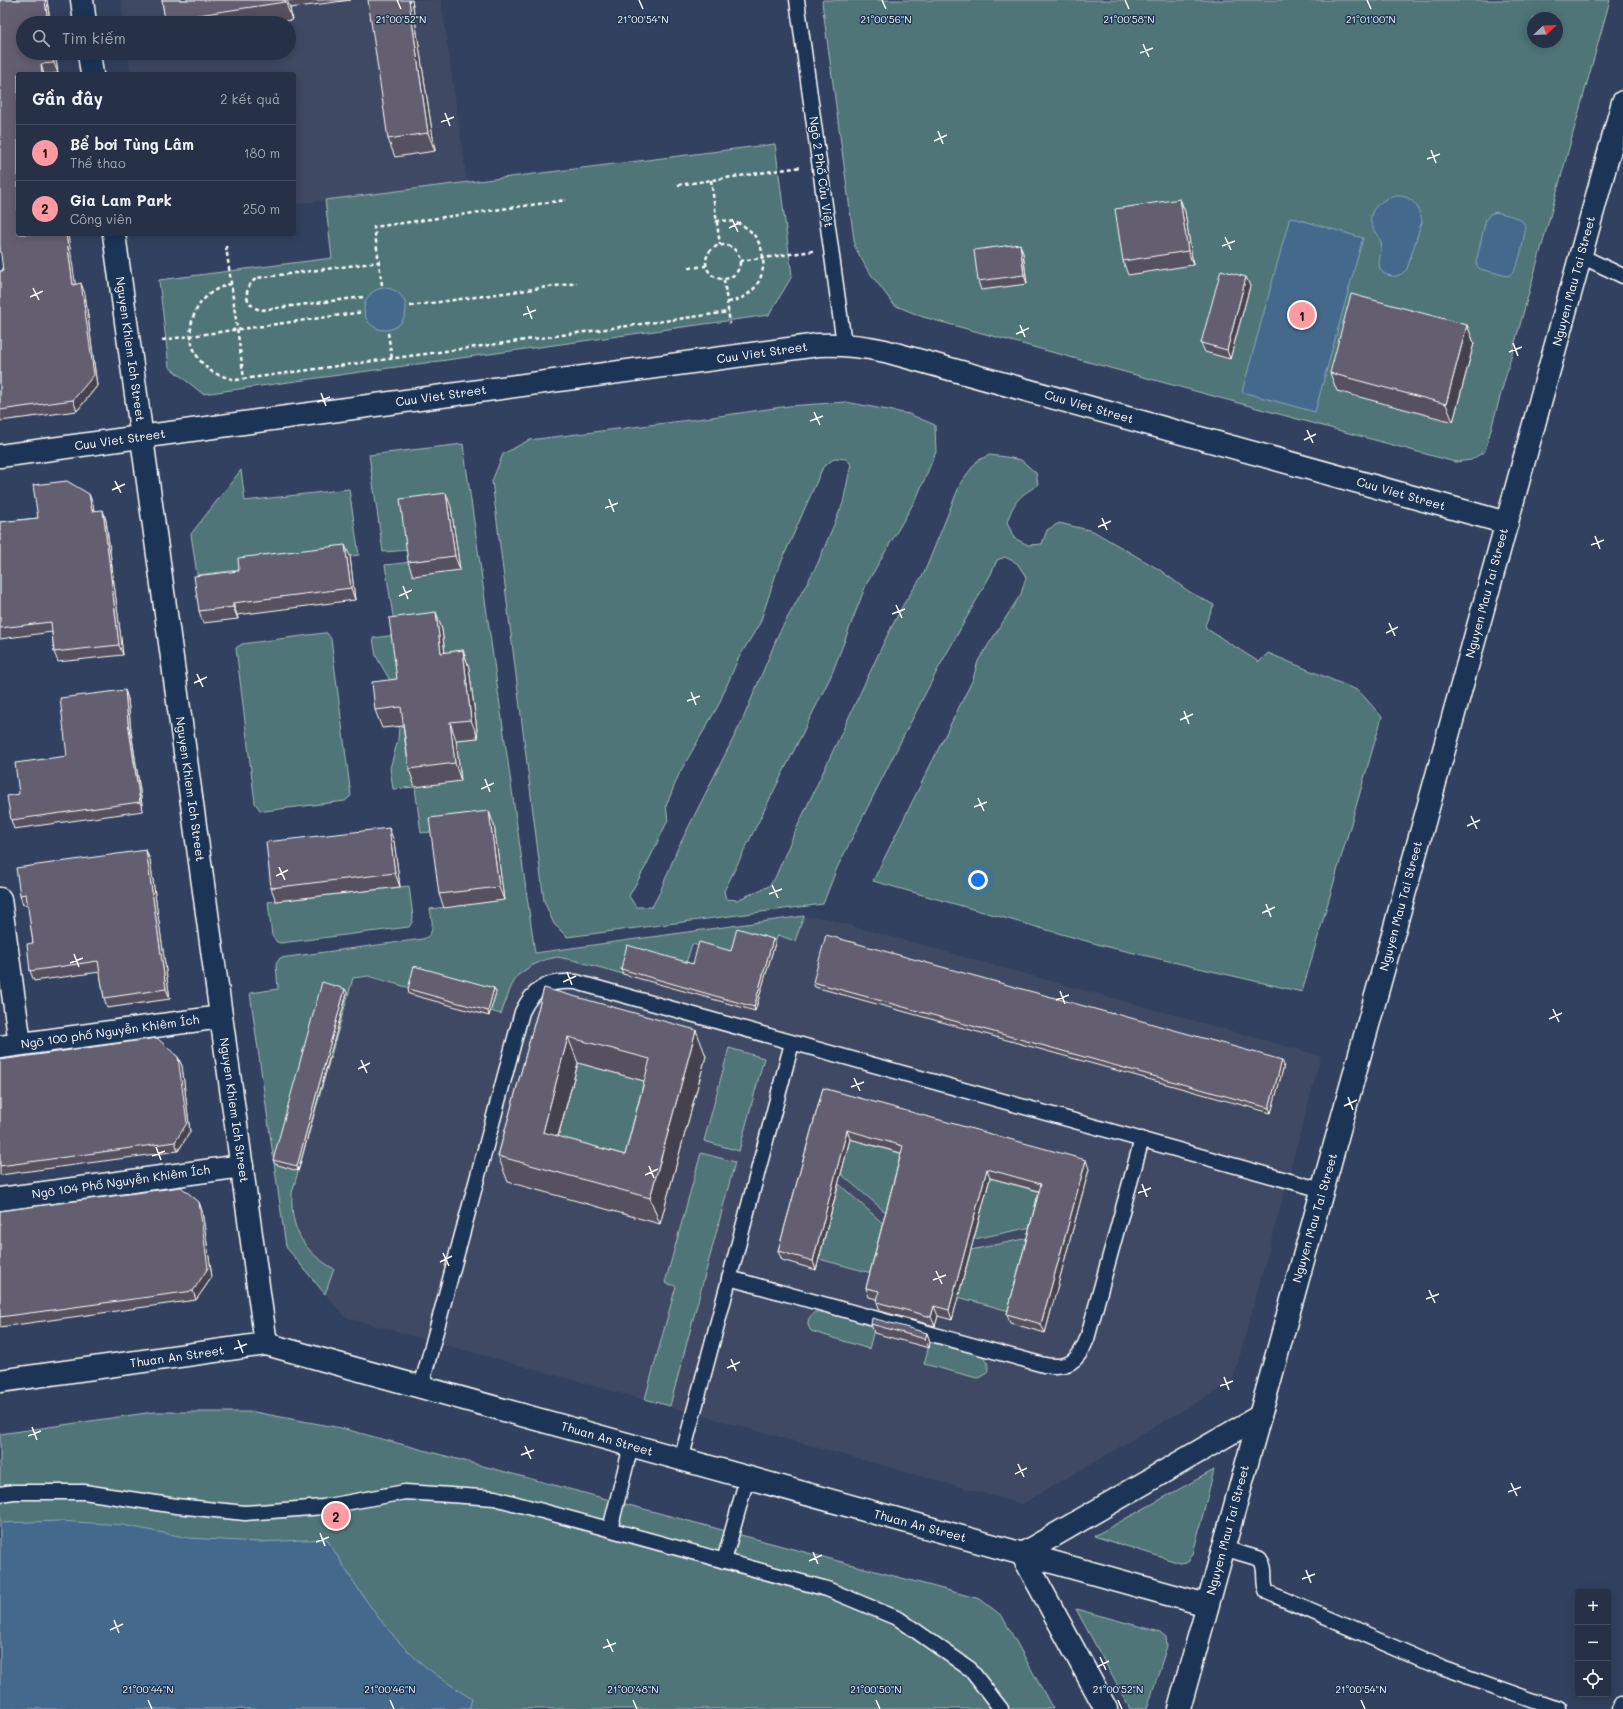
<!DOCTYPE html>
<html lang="vi">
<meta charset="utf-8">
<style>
:root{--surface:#263147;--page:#323d52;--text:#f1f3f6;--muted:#a4a9b4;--line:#424c60;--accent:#ff9aa2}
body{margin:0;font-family:Mali,sans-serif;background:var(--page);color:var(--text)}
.controls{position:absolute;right:12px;bottom:12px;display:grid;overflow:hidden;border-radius:4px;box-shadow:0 2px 10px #0003}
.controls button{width:36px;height:36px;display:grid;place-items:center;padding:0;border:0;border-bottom:1px solid var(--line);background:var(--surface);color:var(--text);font:20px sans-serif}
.compass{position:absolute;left:1527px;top:12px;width:36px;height:36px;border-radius:50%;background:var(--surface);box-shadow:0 2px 10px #0003;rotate:67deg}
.you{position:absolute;left:978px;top:880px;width:14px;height:14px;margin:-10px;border:3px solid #fff;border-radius:50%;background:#1a73e8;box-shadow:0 0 0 6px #1a73e833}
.badge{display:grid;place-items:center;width:26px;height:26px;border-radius:50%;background:var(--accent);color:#111;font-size:13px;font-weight:700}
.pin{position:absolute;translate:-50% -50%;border:2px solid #fff;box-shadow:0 1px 4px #0006}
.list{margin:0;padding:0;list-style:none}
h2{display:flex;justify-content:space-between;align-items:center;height:52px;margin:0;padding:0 16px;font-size:17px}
h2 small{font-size:13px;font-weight:400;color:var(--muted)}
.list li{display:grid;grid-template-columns:26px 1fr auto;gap:12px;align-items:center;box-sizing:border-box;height:56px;padding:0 16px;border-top:1px solid var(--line)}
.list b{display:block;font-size:15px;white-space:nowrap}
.list p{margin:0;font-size:13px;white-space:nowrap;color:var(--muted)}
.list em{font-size:13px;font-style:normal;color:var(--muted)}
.icon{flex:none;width:22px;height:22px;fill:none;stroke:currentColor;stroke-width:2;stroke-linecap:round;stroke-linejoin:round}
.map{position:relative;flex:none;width:1623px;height:1709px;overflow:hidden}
.search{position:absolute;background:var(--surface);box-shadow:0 2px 10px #0003;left:16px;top:16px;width:280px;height:44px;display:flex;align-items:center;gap:10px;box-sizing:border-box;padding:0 14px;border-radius:22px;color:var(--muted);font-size:15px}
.panel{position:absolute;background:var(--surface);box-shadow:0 2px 10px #0003;left:16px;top:72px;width:280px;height:164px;border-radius:4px}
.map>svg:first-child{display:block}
.built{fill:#414a64}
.green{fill:#4f7578;stroke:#a7babc;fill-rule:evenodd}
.water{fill:#45698c;stroke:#8fa5ba}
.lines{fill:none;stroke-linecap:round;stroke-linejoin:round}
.lane-casing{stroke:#fff;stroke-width:17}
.street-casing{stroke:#fff;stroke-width:25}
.secondary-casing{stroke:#fff;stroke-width:25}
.path{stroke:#fff;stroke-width:2.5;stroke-dasharray:4 3;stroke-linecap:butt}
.lane{stroke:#1d3557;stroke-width:14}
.street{stroke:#1d3557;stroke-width:22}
.secondary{stroke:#1d3557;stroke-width:22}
.wall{fill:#555161;stroke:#fff;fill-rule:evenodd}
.shaded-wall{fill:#45424f;stroke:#fff}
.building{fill:#635e71;stroke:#fff;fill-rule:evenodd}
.ticks{fill:none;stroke:#fff;stroke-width:1.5}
.labels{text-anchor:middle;stroke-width:3;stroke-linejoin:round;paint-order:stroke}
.street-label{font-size:12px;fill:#fff;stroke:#1d3557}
.ticks-label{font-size:10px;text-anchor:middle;fill:#fff;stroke:#1d3557;stroke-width:3;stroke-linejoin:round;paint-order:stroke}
</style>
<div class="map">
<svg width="1623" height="1709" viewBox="0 0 1623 1709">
<rect width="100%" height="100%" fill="#32415f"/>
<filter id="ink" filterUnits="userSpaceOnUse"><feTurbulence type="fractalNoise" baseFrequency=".025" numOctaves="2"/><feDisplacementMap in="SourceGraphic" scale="8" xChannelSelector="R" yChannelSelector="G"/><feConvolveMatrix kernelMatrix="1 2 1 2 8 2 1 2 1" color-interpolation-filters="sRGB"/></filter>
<g filter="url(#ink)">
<!-- built -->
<g class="built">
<polygon points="121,0 441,0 467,182 294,204 294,74 131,74 128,53 289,53 289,23 124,23"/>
<polygon points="804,916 827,919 1321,1056 1233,1381 1022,1504 345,1317 286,1247 250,993"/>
</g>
<!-- green -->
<g class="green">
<path d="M823 0H1610L1485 451 1471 460 1455 462 923 317 894 305 867 269 855 247 822 2ZM1533 18H1557V42H1533Z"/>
<polygon points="775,144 792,276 769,315 203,394 169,367 159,280 332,258 325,200"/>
<path d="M846 402 909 414 935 425 936 452 917 497 866 585 831 676 728 883 724 891 726 899 737 900 769 886 775 878 793 836 886 638 903 605 924 573 961 482 977 461 989 455 1006 457 1021 460 1036 473 1038 485C1018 497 1015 500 1007 522L1014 538 1028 545 1042 544 1047 530 1059 523 1093 531 1160 570 1188 591 1214 605 1205 625 1207 629 1259 662 1268 653 1359 691 1382 717 1302 992 1104 946 873 881 973 679 978 661 1021 594 1026 577 1017 563 1005 557 997 560 991 574 938 669 901 741 837 868 823 904 567 937 554 924 544 901 492 481 503 454 529 440 698 419 789 406ZM835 458 846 459 851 464 843 503 817 565 779 633 743 719 677 850 660 892 652 907H636L629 896 646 866 668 820 666 806 680 772 718 706 738 659 760 623 776 574 823 467Z"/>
<path d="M463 444 535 953 804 916 795 941 778 935 775 943 733 955 692 944 685 966 623 974 573 960 557 957 544 960 531 966 518 975 511 987 501 1014 368 976 353 978 292 1193C290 1229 303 1251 334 1269L325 1294 286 1247 250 993 278 989 276 964 280 958 423 939C436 934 432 921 430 909L503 900 494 825 421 833 415 787 393 789 390 768 398 740 399 726 407 725 456 740 478 738 403 697 391 682 376 656 373 638 396 635 385 565 412 562 410 550 383 552 369 455Z"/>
<polygon points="241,470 245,501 349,489 359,555 197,575 191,534"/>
<polygon points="324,633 327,633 331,639 351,796 345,801 264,811 260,810 255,803 236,648 242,644"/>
<polygon points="409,886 413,917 412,922 409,927 281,943 277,942 272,936 268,902"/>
<polygon points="729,1048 764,1058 739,1151 704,1141"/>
<polygon points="578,1063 659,1085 634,1181 552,1158"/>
<polygon points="850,1139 906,1155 890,1216 841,1174"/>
<polygon points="701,1153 735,1162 670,1406 645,1399 676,1286 665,1283"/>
<polygon points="990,1178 1044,1193 1036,1226 974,1239"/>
<polygon points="839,1184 887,1227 875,1274 819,1259"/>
<polygon points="1033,1237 1013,1312 958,1297 971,1250"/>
<path d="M815 1312H822L875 1326 869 1349 811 1331C806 1324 807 1318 815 1312Z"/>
<path d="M930 1342 982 1356C988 1360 989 1366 987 1373L980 1377 977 1378 924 1364Z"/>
<polygon points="153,1412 254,1412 341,1428 980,1599 1002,1616 1053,1709 0,1709 0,1434"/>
<polygon points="1214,1470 1193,1554 1188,1562 1180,1563 1094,1536"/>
<polygon points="1076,1609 1160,1632 1166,1637 1167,1646 1147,1709 1130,1709"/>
</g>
<!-- water -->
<g class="water">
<path d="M1395 196C1411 195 1419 205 1422 221L1407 269C1402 274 1398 277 1391 276 1370 272 1384 253 1381 242 1379 236 1374 232 1372 226 1366 210 1382 199 1395 196Z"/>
<path d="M1496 212C1506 215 1522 216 1526 227 1523 239 1520 273 1507 276L1480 269 1477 266 1476 262 1486 219 1490 214Z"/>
<polygon points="1290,217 1363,238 1315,412 1242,392"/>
<circle cx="385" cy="309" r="21"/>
<path d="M59 1521 123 1525 189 1538 258 1542 327 1539C352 1580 379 1625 415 1658 432 1673 452 1686 472 1699L469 1709H0V1523Z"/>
</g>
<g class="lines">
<!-- lane casing -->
<g class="lane-casing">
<g id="lane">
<polyline points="797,0 844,344"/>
<polyline points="1581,256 1623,276"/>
<path d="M729 1278 1044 1365C1068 1369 1078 1362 1087 1339L1142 1139"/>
<path d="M421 1387 522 1012C534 987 548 980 576 982L1322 1190"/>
<polyline points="681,1460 792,1043"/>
<polyline points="0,1494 14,1492 84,1492 176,1506 245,1513 323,1507 405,1492 495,1498 827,1589 899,1619 970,1669 1001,1709"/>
<polyline points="610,1529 631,1446"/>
<path d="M1223 1548 1260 1559C1268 1570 1261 1581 1267 1592L1442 1668 1557 1709"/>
<polyline points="724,1561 747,1478"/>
<polyline points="1620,1709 1623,1703"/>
</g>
</g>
<!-- street casing -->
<g class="street-casing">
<g id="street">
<polyline points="0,899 20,1044"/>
<polyline points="0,1047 221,1017"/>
<polyline points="0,1199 242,1166"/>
</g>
</g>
<!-- secondary casing -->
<g class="secondary-casing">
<g id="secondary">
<polyline points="82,0 85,23"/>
<polyline points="89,53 92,74"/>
<polyline points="114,234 266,1344"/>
<path d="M0 456 818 345C841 344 862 346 885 351L1507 523"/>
<polyline points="0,1381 266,1344 1207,1605"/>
<polyline points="1022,1554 1260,1416"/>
<polyline points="1022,1554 1106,1709"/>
<polyline points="1179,1709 1623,102"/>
</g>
</g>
<!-- path -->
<g class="path">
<polyline points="711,180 720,245"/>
<polyline points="678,185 801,167"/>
<path d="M716 221C771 214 782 294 728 302"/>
<circle cx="723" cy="262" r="17"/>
<polyline points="226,246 244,379"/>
<polyline points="740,261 813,251"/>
<polyline points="689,268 706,266"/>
<polyline points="724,280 730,324"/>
<path d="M231 284C192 292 176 340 207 368 215 375 225 377 236 380L729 312"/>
<polyline points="382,285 374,227 566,200"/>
<path d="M363 297 261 310C244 306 242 288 257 278L379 262"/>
<polyline points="410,306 577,283"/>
<polyline points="388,333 392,359"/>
<polyline points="162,340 363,312"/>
</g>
<!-- lane -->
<use href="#lane" class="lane"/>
<!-- street -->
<use href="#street" class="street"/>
<!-- secondary -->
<use href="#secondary" class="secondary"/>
</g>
<!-- wall -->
<g class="wall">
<polygon points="0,0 47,0 58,73 50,74 18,74 75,284 85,294 97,386 77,411 0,421 0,271 3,271"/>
<polygon points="162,0 351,0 290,8 292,20 273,23 166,23 165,20"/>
<polygon points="412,0 435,151 395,157 388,139"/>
<polygon points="1180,199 1185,212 1193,265 1128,275 1123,261"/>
<polygon points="1023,253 1027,284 981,290 978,281"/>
<polygon points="1250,286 1230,359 1205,352 1201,343"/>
<polygon points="1467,325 1474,343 1453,422 1337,391 1330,373"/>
<polygon points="93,504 94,511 106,520 123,655 58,662 54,652 52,632 0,639 0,522 38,518"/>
<polygon points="451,507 460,570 413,576 408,562"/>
<polygon points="350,556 355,600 237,615 238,619 203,623 199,611 239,571"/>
<polygon points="436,612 442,630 445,653 463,650 469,668 478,738 456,740 461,781 415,787 409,769 403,726 382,728 375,710 397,679"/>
<polygon points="125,690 128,699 131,731 143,811 14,829 11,820 19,794 67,756"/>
<polygon points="494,825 504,900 444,908 439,894"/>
<polygon points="394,841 400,887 276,901 271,888"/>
<polygon points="146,850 150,860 170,999 107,1008 104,998 100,972 34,981 30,971 33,943 28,904 23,905 20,895"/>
<polygon points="775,943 755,1011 623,974 621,969 693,964 731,951"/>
<polygon points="813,982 1113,1014 1284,1065 1271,1113 815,987"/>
<polygon points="494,988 496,992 489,1016 409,994 408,989"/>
<path d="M544 988 706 1056 660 1224 508 1182 498 1156ZM578 1063 644 1081 625 1155 558 1137Z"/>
<polygon points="347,993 298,1171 275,1164 273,1160"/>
<polygon points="178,1057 182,1066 190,1132 178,1151 0,1175 0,1060"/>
<polygon points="823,1088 1089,1169 1045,1333 1010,1323 1007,1314 1039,1191 990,1178 952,1320 938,1316 935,1326 880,1311 877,1302 877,1299 869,1297 866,1288 901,1153 850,1139 816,1270 782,1260 778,1251"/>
<polygon points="199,1202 202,1211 212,1277 196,1300 0,1327 0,1211"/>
<polygon points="871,1324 927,1333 930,1342 929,1348 874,1333"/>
</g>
<!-- shaded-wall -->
<g class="shaded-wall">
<polygon points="45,0 47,0 50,23 48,23"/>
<polygon points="285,0 287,0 290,8 292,20"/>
<polygon points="409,0 412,0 435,151 428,133"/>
<polygon points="52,53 55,53 58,73 54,63"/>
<polygon points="41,64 44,74 42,74"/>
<polygon points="1180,199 1185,212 1193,265 1188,251"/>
<polygon points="66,234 68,234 77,295 73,285"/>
<polygon points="1020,244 1023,253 1027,284 1024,275"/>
<polygon points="1246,277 1250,286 1230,359 1227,350"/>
<polygon points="81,283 85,294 97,386 77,411 73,400"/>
<polygon points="1467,325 1474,343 1453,422 1446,404"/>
<polygon points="446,493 451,507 460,570 455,556"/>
<polygon points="89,494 93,504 95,521 92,511"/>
<polygon points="103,510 106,520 123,655 119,645"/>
<polygon points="345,545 350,556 355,600 351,588"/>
<polygon points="233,603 237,615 238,619 233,607"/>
<polygon points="436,612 442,630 447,671 441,653"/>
<polygon points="463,650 469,668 478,738 471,720"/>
<polygon points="125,690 128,699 131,731 143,811 140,802 128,722"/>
<polygon points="450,722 456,740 461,781 455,763"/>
<polygon points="489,811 494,825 504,900 499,887"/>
<polygon points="389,828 394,841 400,887 395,873"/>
<polygon points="146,850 150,860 170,999 166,989"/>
<polygon points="773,939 775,943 755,1011 754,1007"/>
<polygon points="494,988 496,992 489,1016 488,1011"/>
<polygon points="345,989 347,993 298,1171 297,1166"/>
<polygon points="696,1030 706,1056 660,1224 650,1198"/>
<polygon points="568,1037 578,1063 552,1158 543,1132"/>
<polygon points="178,1057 182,1066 190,1132 178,1151 175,1142"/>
<polygon points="1282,1060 1284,1065 1271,1113 1269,1108"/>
<polygon points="847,1130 850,1139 816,1270 813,1261"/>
<polygon points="1086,1160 1089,1169 1045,1333 1041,1324"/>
<polygon points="987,1169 990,1178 952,1320 949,1310"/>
<polygon points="199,1202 202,1211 212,1277 196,1300 193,1291"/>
<polygon points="934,1306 938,1316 935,1326 931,1317"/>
<polygon points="927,1333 930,1342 929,1348 925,1339"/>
</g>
<!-- building -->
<g class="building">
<polygon points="0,0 45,0 48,23 23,23 23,53 52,53 54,63 41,64 42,74 18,74 18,234 66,234 73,285 81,283 94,375 73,400 0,410 0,271 3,271 0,246"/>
<polygon points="162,0 285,0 285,2 165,20"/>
<polygon points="368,0 409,0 428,133 388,139"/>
<polygon points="1180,199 1188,251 1123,261 1115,209"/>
<polygon points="1020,244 1024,275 978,281 974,250"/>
<polygon points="1221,270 1246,277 1227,350 1201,343"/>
<polygon points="1351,294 1467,325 1446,404 1330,373"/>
<polygon points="67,481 89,494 92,511 103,510 119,645 54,652 51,622 0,628 0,522 38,518 33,485"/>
<polygon points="446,493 455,556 408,562 400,499"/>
<polygon points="345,545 351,588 233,603 233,607 199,611 194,576 239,571 238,558"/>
<polygon points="436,612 441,653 463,650 471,720 450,722 455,763 409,769 401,707 375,710 372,682 397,679 389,618"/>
<polygon points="125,690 128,722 140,802 11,820 7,796 19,794 15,763 67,756 60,698"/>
<polygon points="489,811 499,887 439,894 429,818"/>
<polygon points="389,828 395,873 271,888 266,842"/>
<polygon points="146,850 166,989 104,998 98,961 30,971 27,944 33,943 26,894 20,895 16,868"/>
<polygon points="737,928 773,939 754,1007 621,969 627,945 693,964 699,942 731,951"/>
<polygon points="826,935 1113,1014 1113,1013 1282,1060 1269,1108 813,982"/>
<polygon points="414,966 494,988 488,1011 408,989"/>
<polygon points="322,982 345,989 297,1166 273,1160"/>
<path d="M544 988 696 1030 650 1198 498 1156ZM568 1037 650 1059 625 1155 543 1132Z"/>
<polygon points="157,1038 178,1057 187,1123 175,1142 0,1166 0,1060"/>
<polygon points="823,1088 1086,1160 1041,1324 1007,1314 1041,1184 987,1169 949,1310 934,1306 931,1317 877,1302 879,1291 866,1288 903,1146 847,1130 813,1261 778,1251"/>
<polygon points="181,1187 199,1202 208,1268 193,1291 0,1317 0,1211"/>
<polygon points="872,1318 927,1333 925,1339 871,1324"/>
</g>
</g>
<!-- ticks -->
<path class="ticks" d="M397 0 401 9M639 0 643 9M882 0 886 9M1125 0 1129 9M1367 0 1371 9M1143 44 1149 57M1140 53 1153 48M445 113 450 126M441 122 454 117M938 131 943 144M934 141 947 135M1431 150 1436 163M1427 159 1440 154M732 219 738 232M729 228 741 222M1225 237 1231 250M1222 246 1235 241M33 288 39 300M30 297 43 291M527 306 532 319M523 315 536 310M1020 325 1025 337M1016 334 1029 328M1513 343 1518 356M1509 352 1522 347M321 393 326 406M317 402 330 397M814 412 820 425M810 421 823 416M1307 430 1313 443M1304 440 1316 434M115 481 121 493M112 490 125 484M609 499 614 512M605 508 618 503M1102 518 1107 530M1098 527 1111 521M1595 536 1600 549M1591 545 1604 540M403 586 408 599M399 596 412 590M896 605 902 618M892 614 905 609M1389 623 1395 636M1386 633 1398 627M197 674 203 687M194 683 207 677M691 692 696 705M687 701 700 696M1184 711 1189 724M1180 720 1193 714M485 779 490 792M481 789 494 783M978 798 984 811M974 807 987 802M1471 816 1477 829M1467 826 1480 820M279 867 285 880M276 876 288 870M772 885 778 898M769 894 782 889M1266 904 1271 917M1262 913 1275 907M74 954 79 967M70 963 83 958M567 972 572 985M563 982 576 976M1060 991 1065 1004M1056 1000 1069 995M1553 1009 1559 1022M1549 1019 1562 1013M361 1060 367 1073M358 1069 370 1063M854 1078 860 1091M851 1087 864 1082M1348 1097 1353 1110M1344 1106 1357 1100M156 1147 161 1160M152 1156 165 1151M649 1166 654 1178M645 1175 658 1169M1142 1184 1147 1197M1138 1193 1151 1188M443 1253 449 1266M440 1262 452 1256M936 1271 942 1284M933 1280 946 1275M1429 1290 1435 1303M1426 1299 1439 1294M238 1340 243 1353M234 1349 247 1344M731 1359 736 1371M727 1368 740 1362M1224 1377 1229 1390M1220 1386 1233 1381M32 1427 37 1440M28 1436 41 1431M525 1446 531 1459M521 1455 534 1450M1018 1464 1024 1477M1015 1474 1027 1468M1511 1483 1517 1496M1508 1492 1521 1487M320 1533 325 1546M316 1542 329 1537M813 1552 818 1564M809 1561 822 1555M1306 1570 1311 1583M1302 1579 1315 1574M114 1620 119 1633M110 1630 123 1624M607 1639 613 1652M603 1648 616 1643M1100 1657 1106 1670M1097 1667 1109 1661M148 1700 152 1709M390 1700 394 1709M633 1700 637 1709M876 1700 880 1709M1118 1700 1122 1709M1361 1700 1365 1709"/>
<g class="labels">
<!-- street labels -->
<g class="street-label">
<text transform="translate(821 172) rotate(82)" y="4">Ngõ 2 Phố Cửu Việt</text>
<text transform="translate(1574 281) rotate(-75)" y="4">Nguyen Mau Tai Street</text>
<text transform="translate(130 349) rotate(82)" y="4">Nguyen Khiem Ich Street</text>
<text transform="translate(762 353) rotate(-8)" y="4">Cuu Viet Street</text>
<text transform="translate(441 396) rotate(-8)" y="4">Cuu Viet Street</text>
<text transform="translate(1089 407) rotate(16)" y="4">Cuu Viet Street</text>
<text transform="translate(120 440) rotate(-8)" y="4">Cuu Viet Street</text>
<text transform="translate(1401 494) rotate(16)" y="4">Cuu Viet Street</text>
<text transform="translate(1487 593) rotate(-75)" y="4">Nguyen Mau Tai Street</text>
<text transform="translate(190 789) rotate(82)" y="4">Nguyen Khiem Ich Street</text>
<text transform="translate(1401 906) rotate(-75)" y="4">Nguyen Mau Tai Street</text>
<text transform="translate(110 1032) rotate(-8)" y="4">Ngõ 100 phố Nguyễn Khiêm Ích</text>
<text transform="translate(234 1110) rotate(82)" y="4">Nguyen Khiem Ich Street</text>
<text transform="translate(121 1182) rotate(-8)" y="4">Ngõ 104 Phố Nguyễn Khiêm Ích</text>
<text transform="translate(1315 1218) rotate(-74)" y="4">Nguyen Mau Tai Street</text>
<text transform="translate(177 1357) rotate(-8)" y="4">Thuan An Street</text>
<text transform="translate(607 1439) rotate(16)" y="4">Thuan An Street</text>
<text transform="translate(920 1526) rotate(15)" y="4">Thuan An Street</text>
<text transform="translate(1228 1530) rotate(-75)" y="4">Nguyen Mau Tai Street</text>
</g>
</g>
<g class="ticks-label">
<text x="401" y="23">21°00'52"N</text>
<text x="643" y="23">21°00'54"N</text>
<text x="886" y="23">21°00'56"N</text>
<text x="1129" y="23">21°00'58"N</text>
<text x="1371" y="23">21°01'00"N</text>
<text x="148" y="1693">21°00'44"N</text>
<text x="390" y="1693">21°00'46"N</text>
<text x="633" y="1693">21°00'48"N</text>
<text x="876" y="1693">21°00'50"N</text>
<text x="1118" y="1693">21°00'52"N</text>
<text x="1361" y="1693">21°00'54"N</text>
</g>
</svg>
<div class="controls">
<button>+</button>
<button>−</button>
<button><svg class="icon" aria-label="locate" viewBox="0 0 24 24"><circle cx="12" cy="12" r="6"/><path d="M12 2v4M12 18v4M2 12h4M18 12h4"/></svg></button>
</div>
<svg class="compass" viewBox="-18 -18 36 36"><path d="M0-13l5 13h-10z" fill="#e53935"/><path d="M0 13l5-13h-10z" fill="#a4a9b4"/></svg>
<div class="you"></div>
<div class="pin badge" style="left:1302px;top:315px">1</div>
<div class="pin badge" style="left:336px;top:1516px">2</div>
<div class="search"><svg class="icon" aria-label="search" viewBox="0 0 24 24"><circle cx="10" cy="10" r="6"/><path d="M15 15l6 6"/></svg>Tìm kiếm</div>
<section class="panel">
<h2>Gần đây<small>2 kết quả</small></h2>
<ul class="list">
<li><span class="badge">1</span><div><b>Bể bơi Tùng Lâm</b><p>Thể thao</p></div><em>180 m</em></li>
<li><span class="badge">2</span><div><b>Gia Lam Park</b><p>Công viên</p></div><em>250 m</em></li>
</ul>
</section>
</div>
